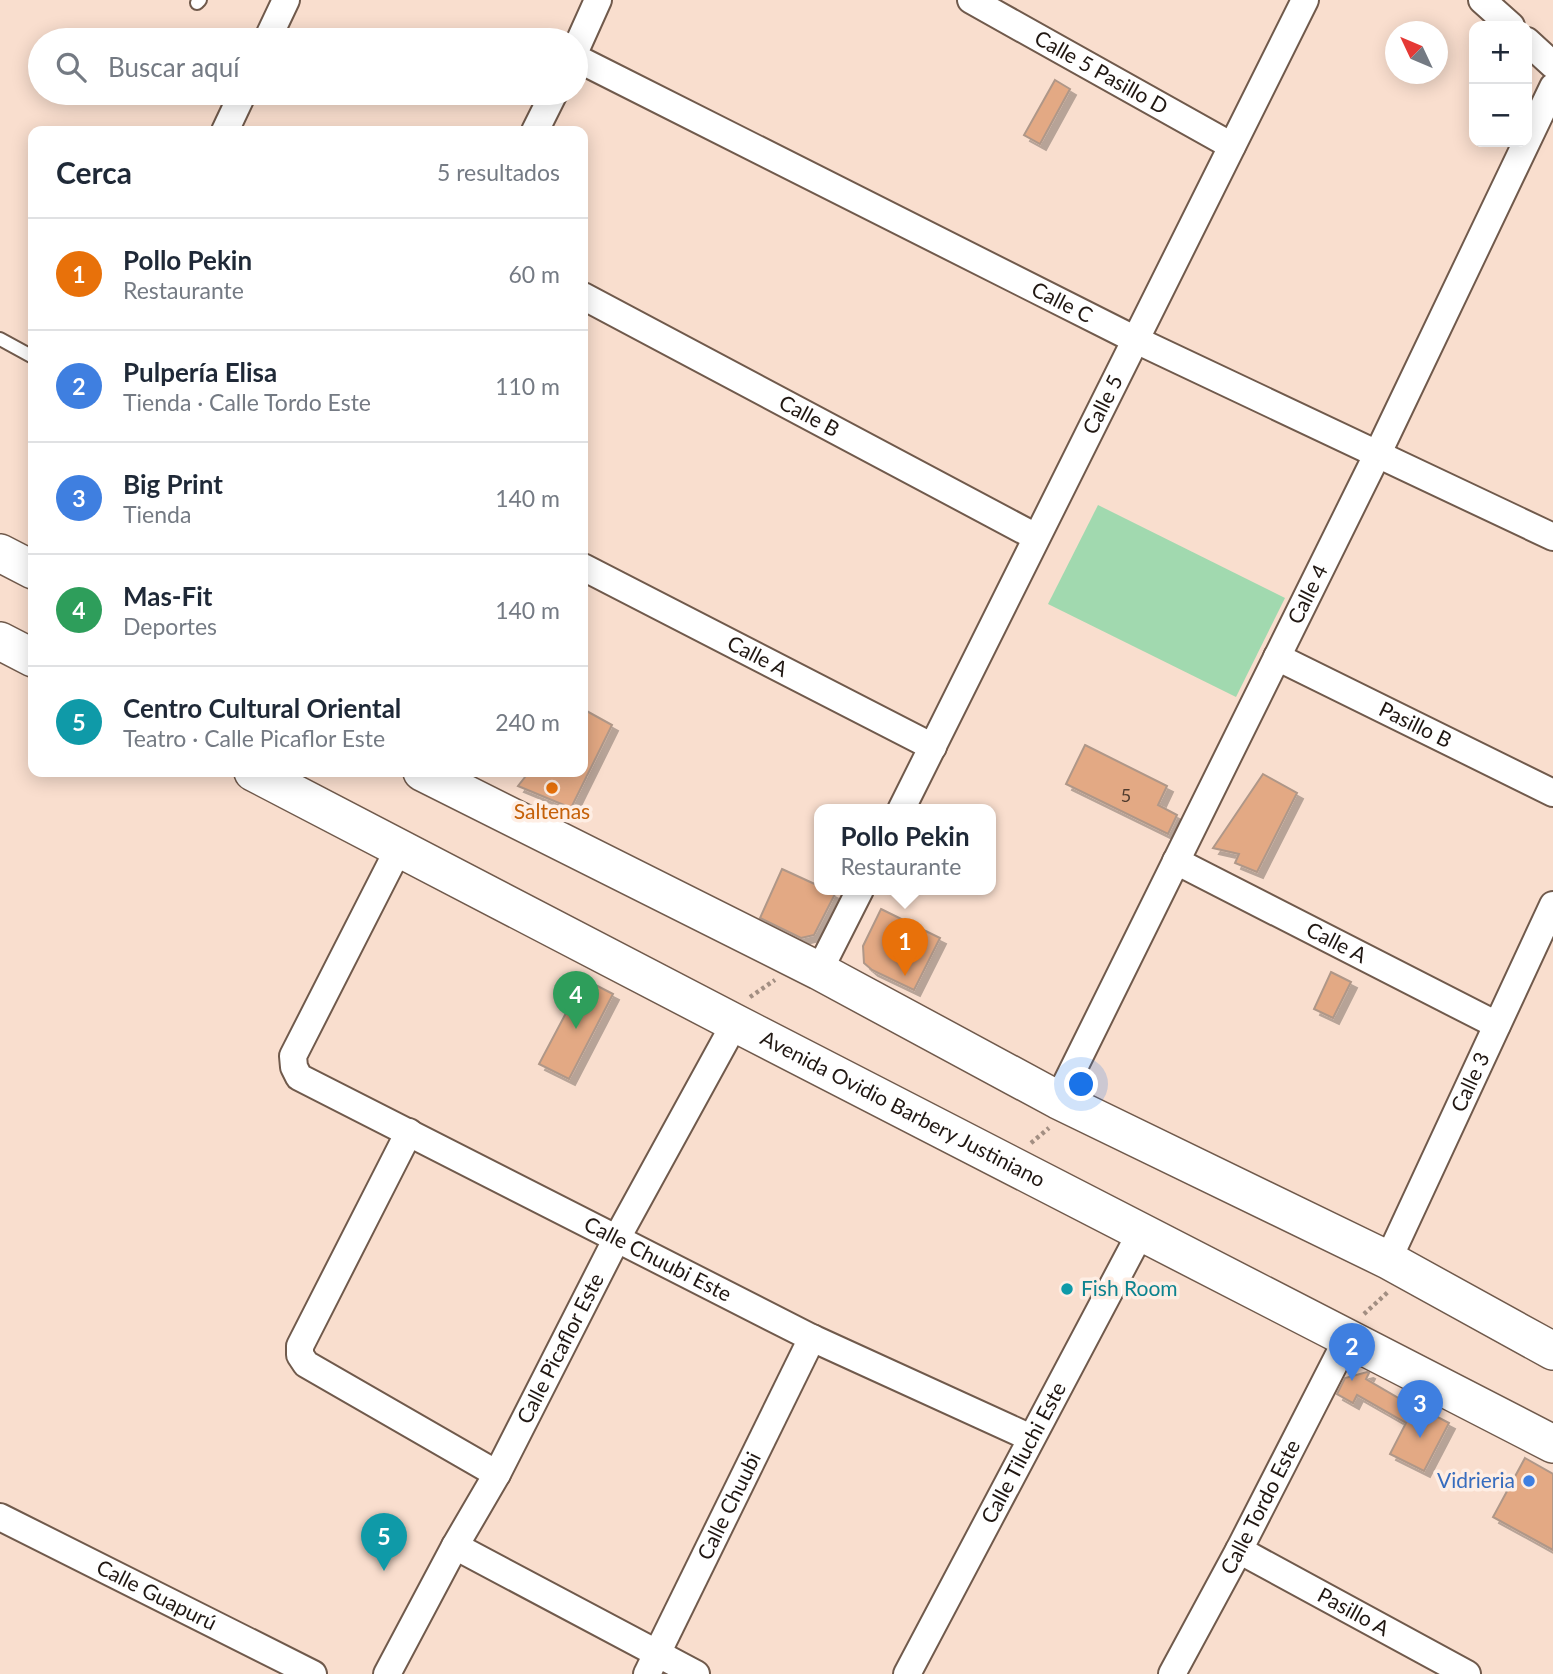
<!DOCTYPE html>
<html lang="es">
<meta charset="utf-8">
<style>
:root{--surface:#fff;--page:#f2f2f3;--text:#1f2937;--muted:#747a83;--line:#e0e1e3;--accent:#d93025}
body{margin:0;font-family:Lato,sans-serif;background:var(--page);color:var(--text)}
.controls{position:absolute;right:21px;top:21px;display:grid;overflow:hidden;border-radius:14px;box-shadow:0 4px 18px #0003}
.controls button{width:63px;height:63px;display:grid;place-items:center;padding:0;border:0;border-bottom:2px solid var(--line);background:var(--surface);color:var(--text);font:35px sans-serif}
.compass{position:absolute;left:1385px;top:21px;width:63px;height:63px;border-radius:50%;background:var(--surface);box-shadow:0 4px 18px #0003;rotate:314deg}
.you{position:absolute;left:1082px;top:1085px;width:24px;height:24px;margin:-18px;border:5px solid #fff;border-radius:50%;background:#1a73e8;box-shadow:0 0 0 10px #1a73e833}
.badge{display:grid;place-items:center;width:46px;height:46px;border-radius:50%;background:var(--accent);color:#fff;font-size:23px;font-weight:700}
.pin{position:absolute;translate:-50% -58px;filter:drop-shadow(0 2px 4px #0008)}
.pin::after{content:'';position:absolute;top:37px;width:24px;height:21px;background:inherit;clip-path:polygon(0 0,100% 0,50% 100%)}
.popup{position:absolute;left:814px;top:804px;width:182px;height:91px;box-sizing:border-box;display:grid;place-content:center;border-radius:14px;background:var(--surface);filter:drop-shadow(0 2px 5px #0005);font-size:23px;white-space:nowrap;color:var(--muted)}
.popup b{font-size:26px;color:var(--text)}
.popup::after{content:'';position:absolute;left:50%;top:100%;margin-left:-14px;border:14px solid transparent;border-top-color:var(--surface)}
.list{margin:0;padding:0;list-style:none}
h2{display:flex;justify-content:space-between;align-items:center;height:91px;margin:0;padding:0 28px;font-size:30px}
h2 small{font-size:23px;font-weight:400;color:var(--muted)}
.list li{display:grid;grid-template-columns:46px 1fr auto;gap:21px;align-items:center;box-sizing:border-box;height:112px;padding:0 28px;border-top:2px solid var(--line)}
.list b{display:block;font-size:26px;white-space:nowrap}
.list p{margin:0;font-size:23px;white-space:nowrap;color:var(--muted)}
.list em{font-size:23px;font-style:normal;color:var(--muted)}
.icon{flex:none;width:38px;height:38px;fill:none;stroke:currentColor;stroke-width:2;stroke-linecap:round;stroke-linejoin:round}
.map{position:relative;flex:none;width:1553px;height:1674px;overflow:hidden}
.search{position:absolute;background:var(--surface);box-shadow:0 4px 18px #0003;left:28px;top:28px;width:560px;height:77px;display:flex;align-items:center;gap:18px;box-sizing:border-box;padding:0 24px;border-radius:38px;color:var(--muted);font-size:26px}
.panel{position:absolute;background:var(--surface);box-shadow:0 4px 18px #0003;left:28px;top:126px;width:560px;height:651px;border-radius:14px}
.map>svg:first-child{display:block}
.green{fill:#a1d9af}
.building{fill:#e3a984;stroke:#af9788;stroke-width:2;filter:url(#shadow)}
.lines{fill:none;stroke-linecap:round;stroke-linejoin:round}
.service-casing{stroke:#705a4c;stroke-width:16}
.minor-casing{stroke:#705a4c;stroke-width:30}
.secondary-casing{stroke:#705a4c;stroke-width:40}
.path{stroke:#a28e82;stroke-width:4.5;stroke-dasharray:3.5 3.5;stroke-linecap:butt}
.service{stroke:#fff;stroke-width:12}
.minor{stroke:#fff;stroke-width:26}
.secondary{stroke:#fff;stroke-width:37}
.food-dot{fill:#e8710a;stroke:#feeee4;stroke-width:2.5}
.culture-dot{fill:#0f9aa8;stroke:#feeee4;stroke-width:2.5}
.shop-dot{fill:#3f7fe0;stroke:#feeee4;stroke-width:2.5}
.labels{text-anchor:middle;stroke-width:7;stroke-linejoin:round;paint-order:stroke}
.number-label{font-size:18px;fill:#513c2e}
.street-label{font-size:21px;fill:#201712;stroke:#feeee4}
.food-label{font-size:21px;fill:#c56008;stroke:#feeee4}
.culture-label{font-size:21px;fill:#0d838f;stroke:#feeee4;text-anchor:start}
.shop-label{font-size:21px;fill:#366cbe;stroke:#feeee4;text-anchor:end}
</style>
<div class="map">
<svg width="1553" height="1674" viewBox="0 0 1553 1674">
<defs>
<filter id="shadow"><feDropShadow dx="6" dy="6" stdDeviation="0" flood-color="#0004"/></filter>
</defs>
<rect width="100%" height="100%" fill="#f9dece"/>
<!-- green -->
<polygon class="green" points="1098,505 1285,598 1236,697 1048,604"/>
<!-- building -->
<g class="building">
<polygon points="1055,80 1070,89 1040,144 1024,135"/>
<polygon points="583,709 612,725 571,808 518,786 529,772 583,772"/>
<polygon points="1085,745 1167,786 1158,805 1177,815 1168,834 1066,784"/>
<polygon points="1263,774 1297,793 1257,872 1235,863 1239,854 1213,848"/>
<polygon points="782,869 819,886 819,890 827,890 835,894 814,935 801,938 760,918"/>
<polygon points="881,909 940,938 914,990 872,970 864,963 863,946"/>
<polygon points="1331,972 1351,982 1333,1018 1314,1009"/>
<polygon points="584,979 613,994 569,1079 539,1064"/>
<polygon points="1367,1372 1369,1373 1366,1379 1414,1407 1415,1405 1449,1423 1424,1471 1390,1454 1406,1423 1357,1395 1353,1403 1337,1394 1345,1378"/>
<polygon points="1525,1458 1553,1474 1553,1550 1493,1517"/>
</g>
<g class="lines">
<!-- service casing -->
<g class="service-casing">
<g id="service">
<polyline points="197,3 200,0"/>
<polyline points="0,339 33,357"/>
</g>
</g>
<!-- minor casing -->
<g class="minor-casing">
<g id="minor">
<path id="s1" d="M971 0 1232 146"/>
<polyline points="1482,0 1511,26"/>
<polyline points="267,40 286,0"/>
<polyline points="1527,41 1553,65"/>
<polyline points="576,49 598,0"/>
<path id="s2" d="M576 58 1136 340 1553 537"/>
<polyline points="225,131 243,93"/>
<polyline points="535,131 554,93"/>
<path id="s3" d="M583 296 1036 537"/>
<path id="s4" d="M583 567 933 747"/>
<path id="s5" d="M1277 657 1553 793"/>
<path id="s6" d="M901 810 1305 0"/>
<path id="s7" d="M399 848 293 1056 294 1067 299 1077 812 1338 1031 1438"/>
<path id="s8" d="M1176 861 1497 1025"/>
<polyline points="819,971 860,890"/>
<path id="s9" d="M1058 1100 1377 455 1553 87"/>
<polyline points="409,1132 300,1346 300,1355 306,1364 497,1474"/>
<path id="s10" d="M1388 1260 1553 905"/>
<path id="s11" d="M0 1517 313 1674"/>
<polyline points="455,1546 696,1674"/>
<path id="s12" d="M1239 1550 1467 1674"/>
<path id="s13" d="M387 1674 455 1546 497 1474 617 1238 735 1023"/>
<path id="s14" d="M647 1674 812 1338"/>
<path id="s15" d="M907 1674 1141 1232"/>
<path id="s16" d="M1172 1674 1239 1550 1347 1339"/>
</g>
</g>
<!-- secondary casing -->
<g class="secondary-casing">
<g id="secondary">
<polyline points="0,553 33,570"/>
<polyline points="0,641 33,658"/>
<path id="s17" d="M253 772 735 1023 1553 1444"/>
<polyline points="422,772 819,971 1058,1100 1388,1260 1553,1351"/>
</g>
</g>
<!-- path -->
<g class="path">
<polyline points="750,997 775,980"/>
<polyline points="1031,1143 1049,1128"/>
<polyline points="1364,1314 1388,1292"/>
</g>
<!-- service -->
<use href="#service" class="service"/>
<!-- minor -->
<use href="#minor" class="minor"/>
<!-- secondary -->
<use href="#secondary" class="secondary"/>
</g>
<!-- markers -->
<circle class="food-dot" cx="552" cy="788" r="7"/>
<circle class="culture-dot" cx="1067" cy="1289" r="7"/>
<circle class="shop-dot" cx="1529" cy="1481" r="7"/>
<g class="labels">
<!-- number labels -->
<g class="number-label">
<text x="1126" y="802">5</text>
</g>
<!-- street labels -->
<g class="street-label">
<text dy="7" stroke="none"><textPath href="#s1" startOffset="149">Calle 5 Pasillo D</textPath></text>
<text dy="7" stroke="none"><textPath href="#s2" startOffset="544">Calle C</textPath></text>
<text dy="7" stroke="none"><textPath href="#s6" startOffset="453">Calle 5</textPath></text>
<text dy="7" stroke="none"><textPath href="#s3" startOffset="256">Calle B</textPath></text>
<text dy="7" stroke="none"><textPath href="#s9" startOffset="564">Calle 4</textPath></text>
<text dy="7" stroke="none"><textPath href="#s4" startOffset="196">Calle A</textPath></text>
<text dy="7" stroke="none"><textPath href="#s5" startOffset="154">Pasillo B</textPath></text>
<text dy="7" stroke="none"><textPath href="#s8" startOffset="180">Calle A</textPath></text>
<text dy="7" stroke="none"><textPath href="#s10" startOffset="196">Calle 3</textPath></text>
<text dy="7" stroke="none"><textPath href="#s17" startOffset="732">Avenida Ovidio Barbery Justiniano</textPath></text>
<text dy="7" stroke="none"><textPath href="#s7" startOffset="658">Calle Chuubi Este</textPath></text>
<text dy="7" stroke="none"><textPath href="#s13" startOffset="369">Calle Picaflor Este</textPath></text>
<text dy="7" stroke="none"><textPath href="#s15" startOffset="250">Calle Tiluchi Este</textPath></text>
<text dy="7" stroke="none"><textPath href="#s14" startOffset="187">Calle Chuubi</textPath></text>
<text dy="7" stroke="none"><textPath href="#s16" startOffset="189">Calle Tordo Este</textPath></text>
<text dy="7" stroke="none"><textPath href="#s11" startOffset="175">Calle Guapurú</textPath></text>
<text dy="7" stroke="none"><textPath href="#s12" startOffset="130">Pasillo A</textPath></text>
</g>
<!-- food labels -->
<g class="food-label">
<text x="552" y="819">Saltenas</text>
</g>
<!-- culture labels -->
<g class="culture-label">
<text x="1081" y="1296">Fish Room</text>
</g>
<!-- shop labels -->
<g class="shop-label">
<text x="1515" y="1488">Vidrieria</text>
</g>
</g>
</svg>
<div class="controls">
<button>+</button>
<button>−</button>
</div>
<svg class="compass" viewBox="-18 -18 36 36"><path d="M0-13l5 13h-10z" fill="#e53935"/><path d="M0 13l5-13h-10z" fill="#747a83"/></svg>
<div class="you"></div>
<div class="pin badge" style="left:905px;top:976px;background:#e8710a">1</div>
<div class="popup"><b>Pollo Pekin</b>Restaurante</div>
<div class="pin badge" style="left:1352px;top:1381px;background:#3f7fe0">2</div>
<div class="pin badge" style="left:1420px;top:1438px;background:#3f7fe0">3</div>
<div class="pin badge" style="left:576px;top:1029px;background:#2e9e5b">4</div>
<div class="pin badge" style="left:384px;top:1571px;background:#0f9aa8">5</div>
<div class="search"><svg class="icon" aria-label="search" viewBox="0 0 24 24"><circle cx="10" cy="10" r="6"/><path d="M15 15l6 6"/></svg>Buscar aquí</div>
<section class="panel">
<h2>Cerca<small>5 resultados</small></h2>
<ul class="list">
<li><span class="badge" style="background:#e8710a">1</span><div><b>Pollo Pekin</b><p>Restaurante</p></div><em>60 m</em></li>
<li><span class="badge" style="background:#3f7fe0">2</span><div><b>Pulpería Elisa</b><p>Tienda · Calle Tordo Este</p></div><em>110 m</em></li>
<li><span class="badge" style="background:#3f7fe0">3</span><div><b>Big Print</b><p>Tienda</p></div><em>140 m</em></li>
<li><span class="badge" style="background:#2e9e5b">4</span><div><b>Mas-Fit</b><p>Deportes</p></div><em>140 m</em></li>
<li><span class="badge" style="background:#0f9aa8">5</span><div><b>Centro Cultural Oriental</b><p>Teatro · Calle Picaflor Este</p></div><em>240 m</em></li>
</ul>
</section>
</div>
